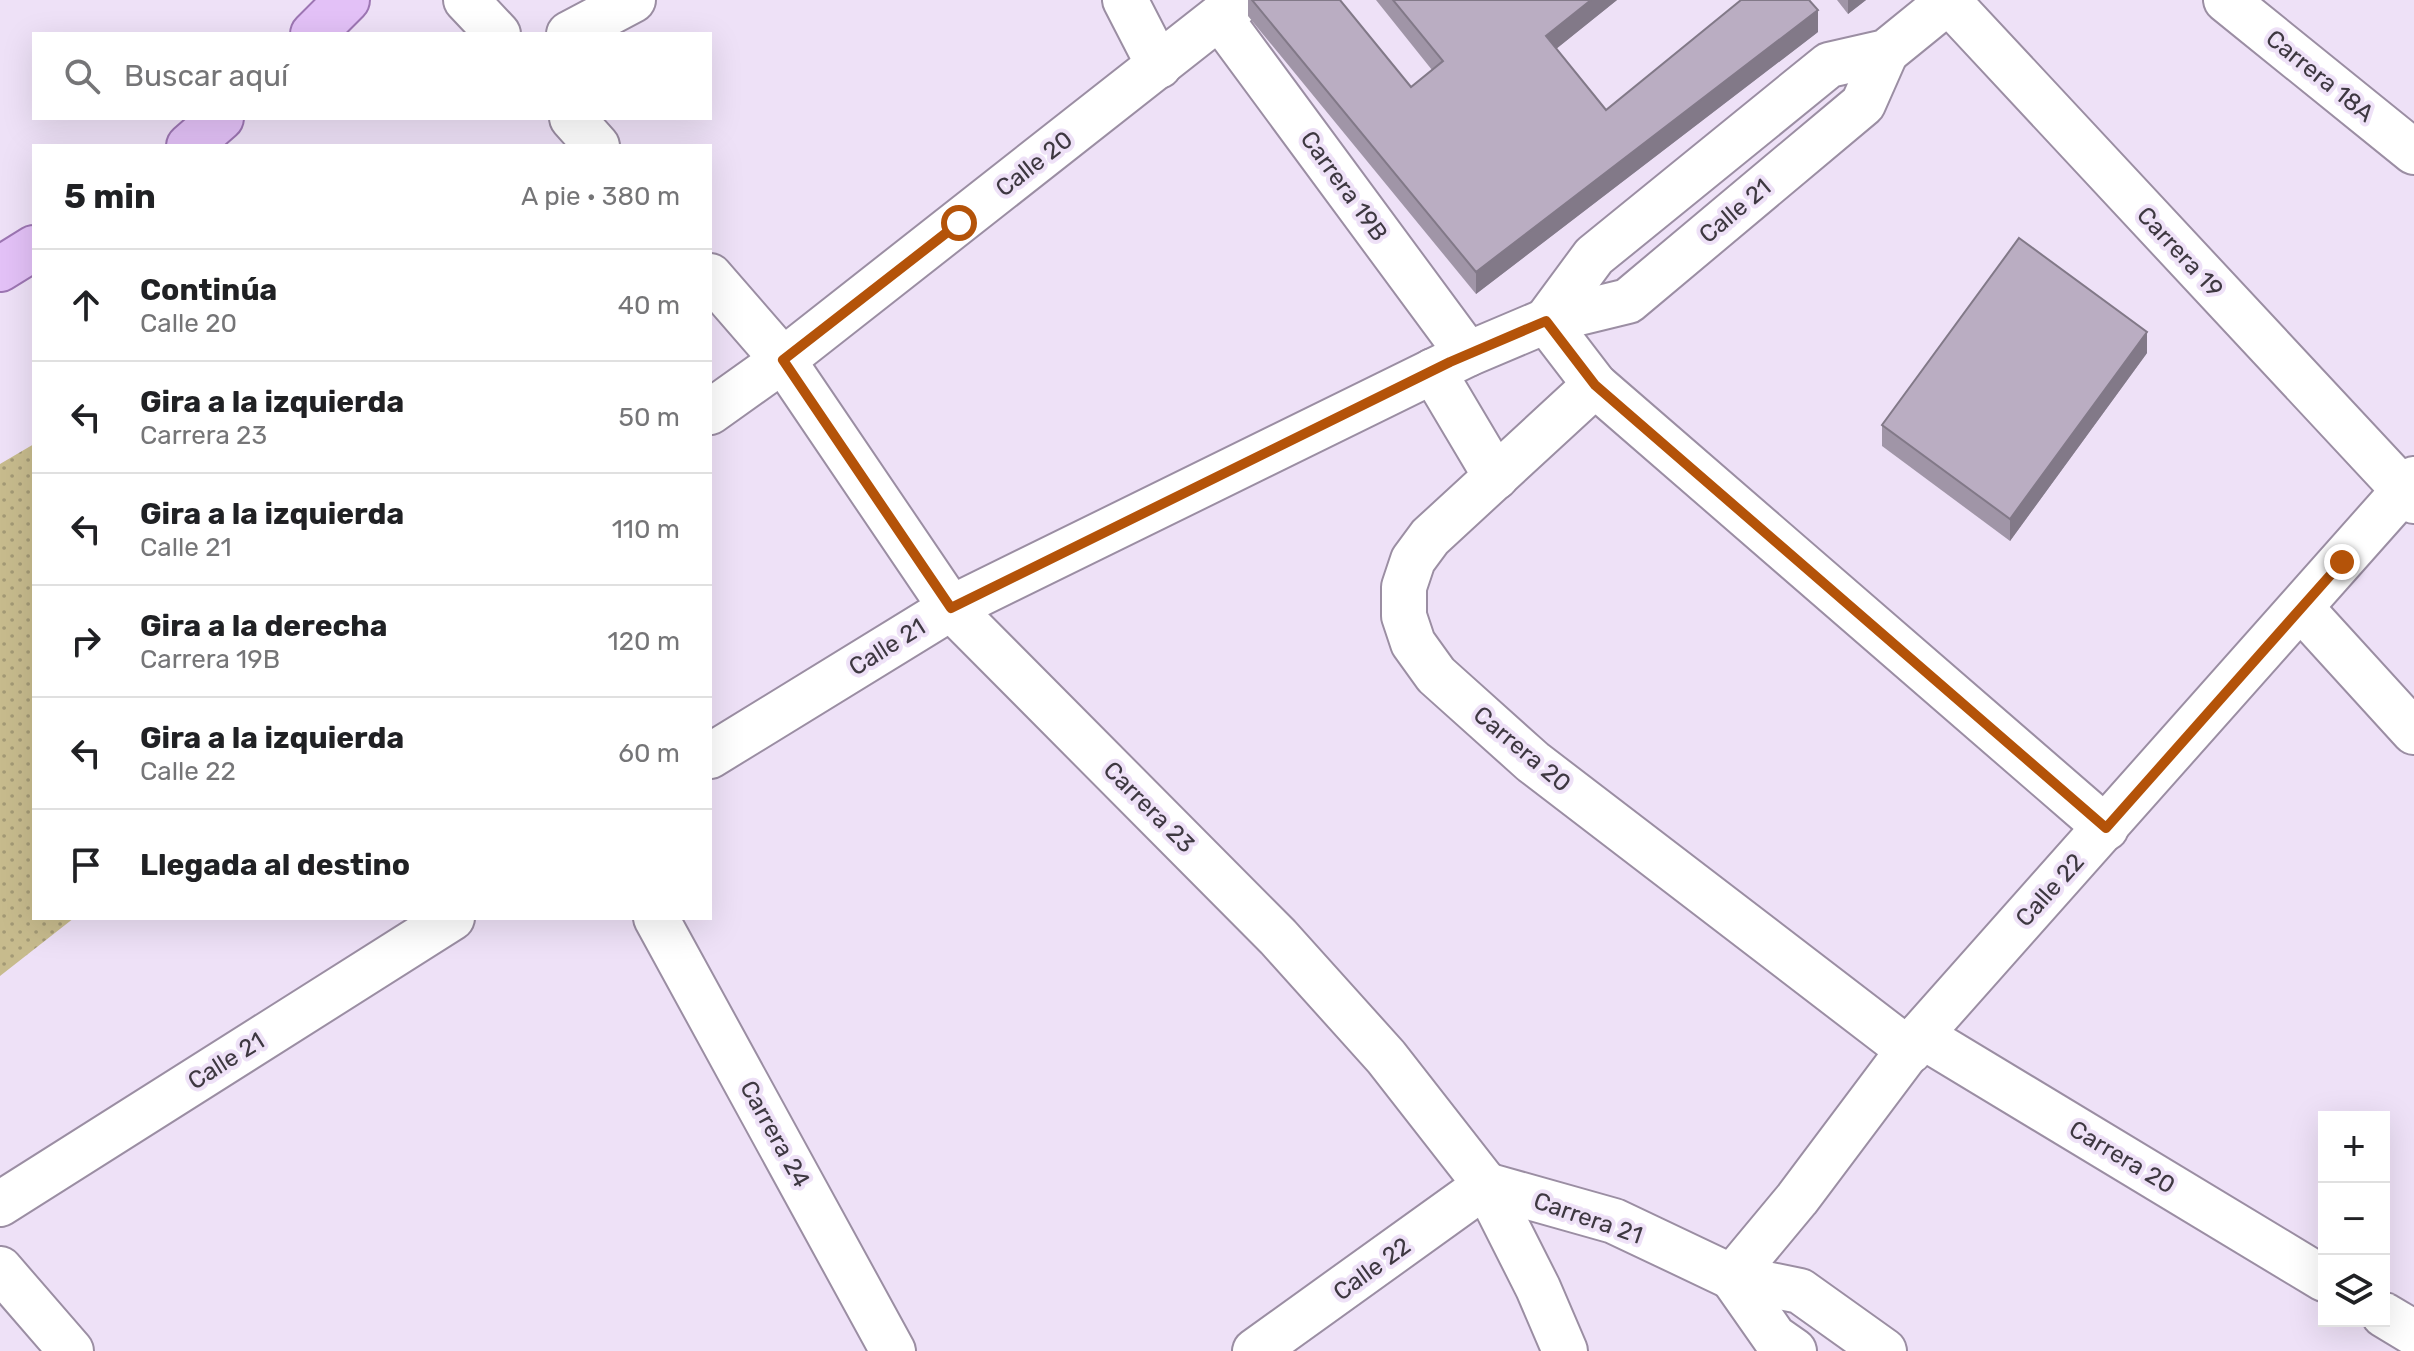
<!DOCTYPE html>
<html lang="es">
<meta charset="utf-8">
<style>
:root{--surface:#fff;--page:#f2f2f2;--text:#202124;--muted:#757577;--line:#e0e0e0}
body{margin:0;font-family:Rubik,sans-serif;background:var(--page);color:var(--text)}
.controls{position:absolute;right:24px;bottom:24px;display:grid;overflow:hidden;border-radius:0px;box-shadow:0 8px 32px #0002}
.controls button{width:72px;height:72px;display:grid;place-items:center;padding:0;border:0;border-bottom:2px solid var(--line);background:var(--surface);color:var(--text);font:40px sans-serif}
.stop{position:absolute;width:24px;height:24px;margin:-18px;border:6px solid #b45309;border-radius:50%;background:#fff}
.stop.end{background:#b45309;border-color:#fff;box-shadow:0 2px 8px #0008}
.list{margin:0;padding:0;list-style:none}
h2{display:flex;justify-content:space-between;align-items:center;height:104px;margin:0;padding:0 32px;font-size:34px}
h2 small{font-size:26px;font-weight:400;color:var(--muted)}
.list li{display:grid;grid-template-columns:52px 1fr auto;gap:24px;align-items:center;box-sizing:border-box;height:112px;padding:0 32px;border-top:2px solid var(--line)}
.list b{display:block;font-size:30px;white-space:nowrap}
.list p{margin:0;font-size:26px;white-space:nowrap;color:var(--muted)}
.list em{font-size:26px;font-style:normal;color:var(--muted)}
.icon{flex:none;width:44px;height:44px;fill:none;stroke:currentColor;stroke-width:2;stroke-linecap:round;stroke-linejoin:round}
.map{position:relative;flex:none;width:2414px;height:1351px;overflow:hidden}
.search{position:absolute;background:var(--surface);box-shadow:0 8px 32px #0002;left:32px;top:32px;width:680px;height:88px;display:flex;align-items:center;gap:20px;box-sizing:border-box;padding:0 28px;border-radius:0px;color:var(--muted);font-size:30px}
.panel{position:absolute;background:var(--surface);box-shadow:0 8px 32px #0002;left:32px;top:144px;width:680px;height:776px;border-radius:0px}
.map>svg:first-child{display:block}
.park{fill:url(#park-dots)}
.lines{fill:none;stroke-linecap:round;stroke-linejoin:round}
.minor-casing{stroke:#9b8ea3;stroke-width:48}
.major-casing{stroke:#9d76b3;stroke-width:48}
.minor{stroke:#fff;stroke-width:44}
.major{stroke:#e3c1f7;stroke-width:44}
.wall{fill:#a095a7}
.shaded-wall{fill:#827988}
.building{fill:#baadc2;stroke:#827988;stroke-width:2}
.route{stroke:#b45309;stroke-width:10}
.labels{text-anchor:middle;stroke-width:8;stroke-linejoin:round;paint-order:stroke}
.street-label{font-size:24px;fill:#3e3841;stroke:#eee1f7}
</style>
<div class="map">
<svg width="2414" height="1351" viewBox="0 0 2414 1351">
<defs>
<pattern id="park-dots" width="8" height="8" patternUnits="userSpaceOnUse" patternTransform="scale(2)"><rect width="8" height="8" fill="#c7bb8d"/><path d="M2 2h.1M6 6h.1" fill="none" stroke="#a39975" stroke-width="1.8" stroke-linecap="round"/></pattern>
</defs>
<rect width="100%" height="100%" fill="#eee1f7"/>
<!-- park -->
<polygon class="park" points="34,444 34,918 74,918 0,976 0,464"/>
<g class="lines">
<!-- minor casing -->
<g class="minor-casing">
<g id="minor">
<polyline points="466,0 498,34"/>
<polyline points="1125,0 1159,66"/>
<polyline points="2226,0 2414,152"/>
<polyline points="1948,1 2414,501"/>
<polyline points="1220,18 1468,354"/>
<polyline points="569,34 633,0"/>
<polyline points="572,118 597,146"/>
<polyline points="710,276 783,360 951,608 1278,937 1386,1057 1486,1185 1538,1288 1565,1351"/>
<polyline points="1546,321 1595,385 2106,828"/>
<polyline points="1546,321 1594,256 1829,65 1886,52 1950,0"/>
<polyline points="1433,371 1496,477"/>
<polyline points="1595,385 1430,537 1413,560 1404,587 1404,616 1413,643 1436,675 1533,762 1910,1051"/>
<polyline points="710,412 783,360 1241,0"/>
<polyline points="2301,608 2414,732"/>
<polyline points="710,756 951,608 1468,354 1546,321 1628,301 1863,104 1886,52"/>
<polyline points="656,918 893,1351"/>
<polyline points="1920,1035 2324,1279"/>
<polyline points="0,1204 452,918"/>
<polyline points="0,1269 71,1351"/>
<polyline points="1732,1277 1797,1199 1920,1035 2414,479"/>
<polyline points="1732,1277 1774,1337 1794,1351"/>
<polyline points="2384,1315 2414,1333"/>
<polyline points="1255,1351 1486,1185 1614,1221 1732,1277 1800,1291 1884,1351"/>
</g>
</g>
<!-- major casing -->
<g class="major-casing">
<g id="major">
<polyline points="313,34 347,0"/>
<polyline points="189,146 221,118"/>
<polyline points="0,269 34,248"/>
</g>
</g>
<!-- minor -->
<use href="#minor" class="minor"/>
<!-- major -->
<use href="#major" class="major"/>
</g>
<!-- wall -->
<g class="wall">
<polygon points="1248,0 1340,0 1411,87 1432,70 1376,0 1617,0 1556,49 1606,110 1818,32 1476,294 1248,16"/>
<polygon points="1837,0 1866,0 1848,14"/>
<polygon points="2147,353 2010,541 1882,446 1882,425"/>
</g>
<!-- shaded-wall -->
<g class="shaded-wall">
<polygon points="1591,0 1617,0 1546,57 1546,36"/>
<polygon points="1848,0 1866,0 1848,14"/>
<polygon points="1818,10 1818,32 1476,294 1476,272"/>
<polygon points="2147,332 2147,353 2010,541 2010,519"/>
</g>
<!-- building -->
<g class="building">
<polygon points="1252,0 1340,0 1411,87 1443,61 1393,0 1591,0 1546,36 1606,110 1741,0 1809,0 1818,10 1476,272"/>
<polygon points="2019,238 2147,332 2010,519 1882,425"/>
</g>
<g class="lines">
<!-- route -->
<polyline class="route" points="959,223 783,360 951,608 1450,362 1546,321 1595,385 2106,828 2342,562"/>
</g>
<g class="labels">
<!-- street labels -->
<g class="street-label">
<text transform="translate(2320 76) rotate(39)" y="8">Carrera 18A</text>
<text transform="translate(1034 164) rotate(-38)" y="8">Calle 20</text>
<text transform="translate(1344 186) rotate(54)" y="8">Carrera 19B</text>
<text transform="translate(1735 211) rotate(-40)" y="8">Calle 21</text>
<text transform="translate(2180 252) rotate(47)" y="8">Carrera 19</text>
<text transform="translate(887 647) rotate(-32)" y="8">Calle 21</text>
<text transform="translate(1522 749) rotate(40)" y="8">Carrera 20</text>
<text transform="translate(1149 807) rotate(45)" y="8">Carrera 23</text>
<text transform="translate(2050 890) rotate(-48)" y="8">Calle 22</text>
<text transform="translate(226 1061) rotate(-32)" y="8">Calle 21</text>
<text transform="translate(775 1134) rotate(61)" y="8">Carrera 24</text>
<text transform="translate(2122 1157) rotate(31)" y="8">Carrera 20</text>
<text transform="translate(1588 1218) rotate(19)" y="8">Carrera 21</text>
<text transform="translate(1372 1269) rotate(-36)" y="8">Calle 22</text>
</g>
</g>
</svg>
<div class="controls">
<button>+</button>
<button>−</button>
<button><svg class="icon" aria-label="layers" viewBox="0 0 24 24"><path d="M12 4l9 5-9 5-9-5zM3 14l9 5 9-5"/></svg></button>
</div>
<div class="stop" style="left:959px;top:223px"></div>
<div class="stop end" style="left:2342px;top:562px"></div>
<div class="search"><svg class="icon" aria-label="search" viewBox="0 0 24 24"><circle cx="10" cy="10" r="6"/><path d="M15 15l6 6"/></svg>Buscar aquí</div>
<section class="panel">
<h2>5 min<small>A pie · 380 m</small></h2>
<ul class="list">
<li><svg class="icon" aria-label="ahead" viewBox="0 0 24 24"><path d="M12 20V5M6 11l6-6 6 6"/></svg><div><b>Continúa</b><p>Calle 20</p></div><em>40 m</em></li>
<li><svg class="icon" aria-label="left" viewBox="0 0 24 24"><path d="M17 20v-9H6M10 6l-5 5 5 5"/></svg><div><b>Gira a la izquierda</b><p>Carrera 23</p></div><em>50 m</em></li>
<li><svg class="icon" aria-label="left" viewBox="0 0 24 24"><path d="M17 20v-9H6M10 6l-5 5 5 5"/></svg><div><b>Gira a la izquierda</b><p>Calle 21</p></div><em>110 m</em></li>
<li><svg class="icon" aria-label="right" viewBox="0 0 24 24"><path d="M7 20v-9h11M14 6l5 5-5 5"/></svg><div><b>Gira a la derecha</b><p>Carrera 19B</p></div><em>120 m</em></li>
<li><svg class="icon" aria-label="left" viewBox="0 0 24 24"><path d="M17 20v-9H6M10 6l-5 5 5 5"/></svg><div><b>Gira a la izquierda</b><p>Calle 22</p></div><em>60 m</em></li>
<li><svg class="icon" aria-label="arrive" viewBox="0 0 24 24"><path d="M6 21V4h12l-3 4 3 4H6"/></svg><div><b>Llegada al destino</b></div></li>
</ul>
</section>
</div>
